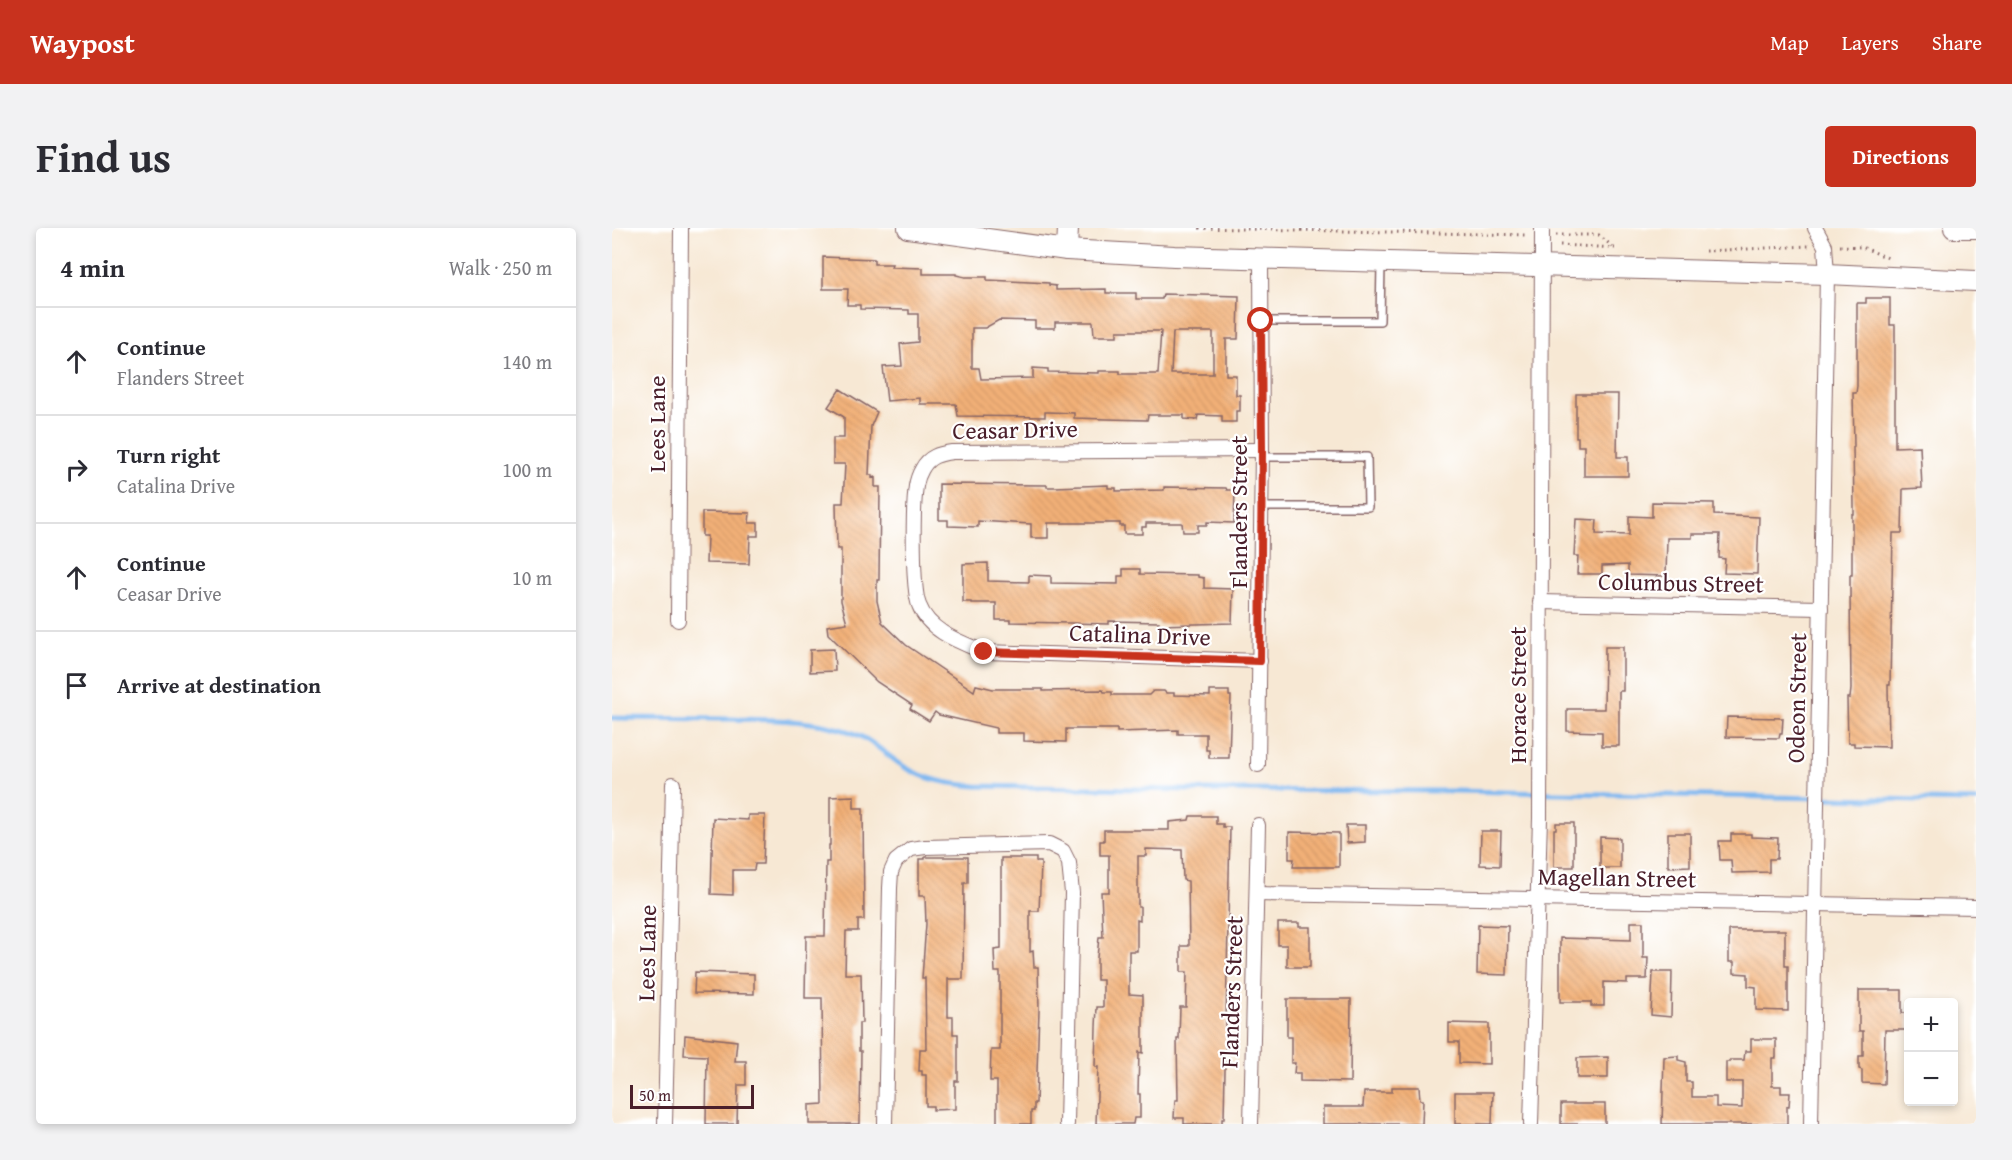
<!DOCTYPE html>
<meta charset="utf-8">
<style>
:root{--surface:#fff;--page:#f2f2f3;--text:#2b2b33;--muted:#7c7c81;--line:#e1e1e2;--accent:#c8321e}
body{margin:0;font-family:"Gentium Book Plus",serif;background:var(--page);color:var(--text)}
.controls{position:absolute;right:18px;bottom:18px;display:grid;overflow:hidden;border-radius:6px;box-shadow:0 3px 9px #0003}
.controls button{width:54px;height:54px;display:grid;place-items:center;padding:0;border:0;border-bottom:2px solid var(--line);background:var(--surface);color:var(--text);font:30px sans-serif}
.scale{position:absolute;left:18px;bottom:15px;width:124px;box-sizing:border-box;padding-left:6px;border:3px solid #4a1f2b;border-top:0;font-size:16px;line-height:21px;white-space:nowrap;color:#4a1f2b;-webkit-text-stroke:4px #fff;paint-order:stroke}
.stop{position:absolute;width:18px;height:18px;margin:-14px;border:4px solid #c8321e;border-radius:50%;background:#fff}
.stop.end{background:#c8321e;border-color:#fff;box-shadow:0 2px 6px #0008}
.list{margin:0;padding:0;list-style:none}
h2{display:flex;justify-content:space-between;align-items:center;height:78px;margin:0;padding:0 24px;font-size:26px}
h2 small{font-size:20px;font-weight:400;color:var(--muted)}
.list li{display:grid;grid-template-columns:39px 1fr auto;gap:18px;align-items:center;box-sizing:border-box;height:108px;padding:0 24px;border-top:2px solid var(--line)}
.list b{display:block;font-size:22px;white-space:nowrap}
.list p{margin:0;font-size:20px;white-space:nowrap;color:var(--muted)}
.list em{font-size:20px;font-style:normal;color:var(--muted)}
.icon{flex:none;width:33px;height:33px;fill:none;stroke:currentColor;stroke-width:2;stroke-linecap:round;stroke-linejoin:round}
.map{position:relative;flex:none;width:1364px;height:896px;overflow:hidden;border-radius:6px}
header{display:flex;align-items:center;gap:36px;box-sizing:border-box;height:84px;padding:0 30px;background:var(--accent);color:#fff}
header strong{font-size:28px}
nav{display:flex;gap:33px;margin-inline-start:auto;font-size:21px}
.intro{display:flex;align-items:center;justify-content:space-between;box-sizing:border-box;height:144px;padding:0 36px}
h1{margin:0;font-size:42px}
.button{padding:15px 27px;border-radius:6px;background:var(--accent);color:#fff;font-size:21px;font-weight:700}
main{display:flex;gap:36px;padding:0 36px}
aside{flex:1;background:var(--surface);border-radius:6px;box-shadow:0 3px 9px #0003}
.map>svg:first-child{display:block}
.lines{fill:none;stroke-linecap:round;stroke-linejoin:round}
.stream{stroke:#7fb8f0;stroke-width:5}
.building{fill:url(#building-back-hatch);fill-rule:evenodd}
.lane-casing{stroke:#876566;stroke-width:10}
.street-casing{stroke:#876566;stroke-width:16}
.secondary-casing{stroke:#876566;stroke-width:22}
.path{stroke:#876566;stroke-width:3;stroke-dasharray:1.5 4.5;stroke-linecap:butt}
.lane{stroke:#fff;stroke-width:7}
.street{stroke:#fff;stroke-width:14}
.secondary{stroke:#fff;stroke-width:20}
.route{stroke:#c8321e;stroke-width:8}
.labels{text-anchor:middle;stroke-width:4.5;stroke-linejoin:round;paint-order:stroke}
.street-label{font-size:24px;fill:#4a1f2b;stroke:#fff}
</style>
<header>
<strong>Waypost</strong>
<nav><a>Map</a><a>Layers</a><a>Share</a></nav>
</header>
<div class="intro"><h1>Find us</h1><a class="button">Directions</a></div>
<main>
<aside>
<h2>4 min<small>Walk · 250 m</small></h2>
<ul class="list">
<li><svg class="icon" aria-label="ahead" viewBox="0 0 24 24"><path d="M12 20V5M6 11l6-6 6 6"/></svg><div><b>Continue</b><p>Flanders Street</p></div><em>140 m</em></li>
<li><svg class="icon" aria-label="right" viewBox="0 0 24 24"><path d="M7 20v-9h11M14 6l5 5-5 5"/></svg><div><b>Turn right</b><p>Catalina Drive</p></div><em>100 m</em></li>
<li><svg class="icon" aria-label="ahead" viewBox="0 0 24 24"><path d="M12 20V5M6 11l6-6 6 6"/></svg><div><b>Continue</b><p>Ceasar Drive</p></div><em>10 m</em></li>
<li><svg class="icon" aria-label="arrive" viewBox="0 0 24 24"><path d="M6 21V4h12l-3 4 3 4H6"/></svg><div><b>Arrive at destination</b></div></li>
</ul>
</aside>
<div class="map">
<svg width="1364" height="896" viewBox="0 0 1364 896">
<defs>
<pattern id="building-back-hatch" width="6" height="6" patternUnits="userSpaceOnUse" patternTransform="scale(1.5)"><rect width="6" height="6" fill="#f2b077"/><path d="M-1 5l2 2M0 0l6 6M5-1l2 2" fill="none" stroke="#d19767"/></pattern>
</defs>
<rect width="100%" height="100%" fill="#fff"/>
<filter id="ink" filterUnits="userSpaceOnUse"><feTurbulence type="fractalNoise" baseFrequency=".0167" numOctaves="2"/><feDisplacementMap in="SourceGraphic" scale="12" xChannelSelector="R" yChannelSelector="G"/><feConvolveMatrix kernelMatrix="1 2 1 2 8 2 1 2 1" color-interpolation-filters="sRGB"/></filter>
<filter id="wash" filterUnits="userSpaceOnUse"><feTurbulence type="fractalNoise" baseFrequency=".008" numOctaves="4" result="noise"/><feDisplacementMap in="SourceGraphic" scale="24" xChannelSelector="R" yChannelSelector="G"/><feGaussianBlur stdDeviation="1.35" result="paint"/><feColorMatrix in="noise" values="0 0 0 0 0 0 0 0 0 0 0 0 0 0 0 0 0 1.4 0 .05"/><feComposite in="paint" operator="in"/></filter>
<g filter="url(#wash)">
<rect width="100%" height="100%" fill="#f7e8d4"/>
<g class="lines">
<!-- stream -->
<path class="stream" d="M0 490C40 490 79 491 119 491 157 492 195 491 232 502 257 508 273 527 294 540 317 553 339 556 364 558L582 562 844 563 1364 573"/>
</g>
<g id="blocks">
<!-- building -->
<g class="building">
<path d="M211 29 262 31V36H280L279 39 311 40V46H344V47L353 49H375V52L437 55V57L444 58V62L494 61V65H524V71H550L551 66 627 68 626 111H614V147H624V167H628V183H624V194H610V188L586 187 585 192 572 191V187H536L535 192 495 191 462 190V185L436 184H433V189L346 188 344 176H308V170L275 173 271 139 290 138 288 116 306 114V86H297V82L248 81V77H235L236 61H211ZM387 92 423 93V100H443V94H481L482 108H505V103H549L546 146H508V143H487V145L436 144V141L421 140V150L369 151 367 140H360V100H373ZM561 104H601V146H559Z"/>
<polygon points="1254,70 1278,70 1278,97 1283,97 1283,219 1308,218 1310,260 1291,261 1290,305 1281,305 1278,457 1276,457 1277,519 1242,518 1242,515 1236,515 1235,470 1238,470 1239,461 1238,362 1238,347 1240,347 1240,286 1242,286 1242,278 1241,219 1242,219 1241,165 1244,165 1245,158 1245,75 1254,75"/>
<polygon points="228,161 265,184 259,198 257,247 260,247 260,250 263,249 263,259 268,259 267,352 265,352 265,373 270,394 294,417 362,463 364,457 381,461 431,461 431,463 491,462 492,464 500,464 500,467 537,467 541,463 552,463 554,465 562,465 562,467 598,468 598,463 617,463 617,468 619,468 617,530 597,530 597,522 594,522 594,506 566,506 566,502 505,504 505,501 454,501 454,514 412,513 412,505 384,505 384,500 327,487 323,484 317,493 298,481 300,477 265,454 216,406 215,398 235,395 229,373 229,321 225,321 224,275 231,275 233,236 221,236 221,210 232,210 232,189 216,179"/>
<polygon points="964,166 1006,166 1005,229 1016,229 1016,248 972,248 972,218 966,218 966,209 964,209"/>
<polygon points="327,256 435,257 435,259 443,259 496,257 496,260 504,260 504,263 552,262 552,259 614,260 615,262 623,262 622,295 595,294 595,297 586,297 586,304 571,304 570,295 534,295 534,299 530,299 530,306 512,306 512,298 508,298 508,295 436,295 436,310 419,310 419,296 366,293 366,299 336,298 336,292 327,292"/>
<polygon points="1040,274 1102,275 1102,287 1147,289 1145,346 1112,345 1113,331 1107,330 1108,306 1080,306 1080,310 1055,310 1054,348 1016,347 1016,337 990,338 990,346 965,346 966,328 962,328 964,291 985,292 984,306 1017,307 1017,288 1040,289"/>
<polygon points="90,284 138,285 137,295 146,295 146,308 138,308 137,336 94,335 95,308 90,308"/>
<polygon points="376,335 376,353 417,354 417,347 439,348 439,355 506,356 506,348 511,348 511,341 528,341 528,346 586,347 586,349 592,350 592,360 621,361 620,395 547,397 547,394 497,393 497,396 457,395 398,394 398,392 384,392 384,375 359,375 359,374 351,374 351,336"/>
<polygon points="993,419 1011,419 1011,463 1007,463 1007,518 990,518 990,504 955,503 955,481 992,481"/>
<polygon points="222,421 223,443 198,444 198,422"/>
<polygon points="1115,489 1171,490 1170,505 1168,505 1167,510 1114,509"/>
<polygon points="242,568 242,580 251,580 252,692 246,692 246,703 234,703 233,746 249,746 250,795 247,795 247,823 249,823 248,892 248,896 197,896 197,877 211,876 210,770 193,770 194,708 213,708 214,634 217,634 217,617 218,617 218,569"/>
<polygon points="136,587 153,587 151,636 143,636 142,642 121,642 121,667 99,666 101,590 136,592"/>
<polygon points="578,588 604,588 604,596 611,596 611,599 618,599 612,891 610,891 610,896 572,896 572,890 562,890 563,872 566,872 565,811 567,811 568,779 574,779 575,744 569,744 569,718 577,718 576,653 571,652 570,622 534,621 534,628 526,628 526,679 528,679 528,693 525,692 525,723 517,723 517,766 531,767 531,825 527,824 526,866 528,866 528,890 522,890 521,896 484,896 486,839 483,839 484,799 485,779 491,779 491,752 485,752 485,730 487,709 491,709 489,664 497,664 497,627 488,627 488,613 492,613 492,602 557,602 557,594 577,592"/>
<polygon points="944,595 962,595 962,639 942,639 942,601 944,601"/>
<polygon points="734,597 753,597 753,614 735,615"/>
<polygon points="869,603 889,603 888,638 868,637"/>
<polygon points="677,604 727,605 727,639 681,639 682,631 677,631"/>
<polygon points="1056,605 1078,605 1078,638 1056,639"/>
<polygon points="1119,606 1139,606 1139,609 1166,610 1165,631 1157,631 1157,644 1120,645 1119,632 1108,632 1107,613 1119,613"/>
<polygon points="988,609 1008,610 1008,640 988,640"/>
<polygon points="313,629 356,629 356,655 352,655 351,751 336,751 336,789 341,789 341,806 346,806 346,853 343,853 343,881 321,882 321,878 314,878 314,847 310,847 310,843 307,843 308,821 314,821 313,750 310,750 314,696 313,668 307,668 307,631 313,631"/>
<polygon points="389,630 424,630 424,634 429,634 429,637 427,683 418,683 418,724 421,723 422,739 426,739 427,782 424,875 422,875 422,883 419,883 419,896 385,896 385,853 378,853 379,822 388,822 388,744 383,744 382,722 389,721"/>
<polygon points="1019,694 1031,694 1031,730 1036,730 1035,751 1015,751 1015,755 992,754 992,778 979,778 979,774 948,774 948,710 1019,712"/>
<polygon points="666,695 687,695 687,699 698,699 698,739 675,739 675,717 666,717"/>
<polygon points="866,697 896,698 895,747 865,746"/>
<polygon points="1117,702 1173,702 1173,738 1176,738 1176,783 1144,782 1144,759 1136,758 1136,746 1122,745 1122,734 1117,734"/>
<polygon points="83,744 142,746 142,766 82,765"/>
<polygon points="1041,744 1060,744 1059,789 1039,787"/>
<polygon points="1247,762 1290,762 1290,785 1296,785 1296,802 1273,802 1272,856 1250,855 1250,842 1247,841 1247,828 1251,828 1251,803 1247,803"/>
<polygon points="675,771 739,771 738,854 688,853 688,845 682,845 683,835 679,835 679,809 675,809"/>
<polygon points="837,795 877,796 877,836 847,835 847,814 837,814"/>
<polygon points="73,807 125,813 123,833 134,833 134,857 126,857 125,896 94,896 95,828 72,827"/>
<polygon points="1139,811 1164,811 1164,830 1160,830 1160,858 1169,858 1169,865 1178,865 1177,878 1175,878 1175,896 1050,896 1052,829 1066,828 1066,832 1074,834 1074,854 1080,854 1080,869 1104,869 1104,879 1130,880 1130,854 1114,854 1114,834 1118,834 1118,832 1132,832 1133,823 1139,823"/>
<polygon points="996,829 996,850 965,850 965,830"/>
<polygon points="780,859 807,859 808,872 811,872 810,896 711,896 711,879 751,879 752,864 780,864"/>
<polygon points="843,864 881,864 880,896 843,896"/>
<rect x="949" y="876" width="44" height="20"/>
</g>
</g>
</g>
<g filter="url(#ink)">
<use href="#blocks" fill-opacity="0" stroke="#876566" stroke-width="1.5"/>
<g class="lines">
<!-- lane casing -->
<g class="lane-casing">
<g id="lane">
<polyline points="649,93 768,93 769,35"/>
<polyline points="650,279 756,279 755,229 650,229"/>
</g>
</g>
<!-- street casing -->
<g class="street-casing">
<g id="street">
<polyline points="928,374 1209,380"/>
<polyline points="66,392 69,0"/>
<path d="M648 433 372 424C348 414 317 404 307 377 300 360 301 278 304 258 305 252 307 246 310 241 317 228 327 226 340 224L650 222"/>
<polyline points="646,537 650,222 649,32"/>
<polyline points="645,666 1364,679"/>
<polyline points="53,896 61,556"/>
<polyline points="273,896 278,660 279,644 284,633 299,621 313,619 437,616 451,623 457,635 460,665 455,896"/>
<polyline points="639,896 646,597"/>
<polyline points="919,896 928,590 930,0"/>
<polyline points="1199,896 1215,46 1213,18 1203,0"/>
</g>
</g>
<!-- secondary casing -->
<g class="secondary-casing">
<g id="secondary">
<polyline points="296,0 455,22 562,28 1215,46 1364,53"/>
<polyline points="1342,0 1364,0"/>
<polyline points="455,22 456,0"/>
</g>
</g>
<!-- path -->
<g class="path">
<polyline points="587,0 916,7"/>
<polyline points="944,7 987,7 1003,21"/>
<polyline points="948,17 1003,20"/>
<polyline points="1228,18 1250,19 1276,30"/>
<polyline points="1093,23 1197,18"/>
</g>
<!-- lane -->
<use href="#lane" class="lane"/>
<!-- street -->
<use href="#street" class="street"/>
<!-- secondary -->
<use href="#secondary" class="secondary"/>
</g>
</g>
<g class="lines" filter="url(#ink)">
<!-- route -->
<polyline class="route" points="372,424 648,433 650,222 649,93"/>
</g>
<g class="labels">
<!-- street labels -->
<g class="street-label">
<text transform="translate(45 196) rotate(-90)" y="8">Lees Lane</text>
<text transform="translate(403 202) rotate(-1)" y="8">Ceasar Drive</text>
<text transform="translate(627 284) rotate(-90)" y="8">Flanders Street</text>
<text transform="translate(1069 355) rotate(1)" y="8">Columbus Street</text>
<text transform="translate(528 407) rotate(2)" y="8">Catalina Drive</text>
<text transform="translate(906 467) rotate(-90)" y="8">Horace Street</text>
<text transform="translate(1185 470) rotate(-89)" y="8">Odeon Street</text>
<text transform="translate(1005 650) rotate(1)" y="8">Magellan Street</text>
<text transform="translate(35 725) rotate(-89)" y="8">Lees Lane</text>
<text transform="translate(620 764) rotate(-88)" y="8">Flanders Street</text>
</g>
</g>
</svg>
<div class="controls">
<button>+</button>
<button>−</button>
</div>
<div class="scale">50 m</div>
<div class="stop" style="left:649px;top:93px"></div>
<div class="stop end" style="left:372px;top:424px"></div>
</div>
</main>
